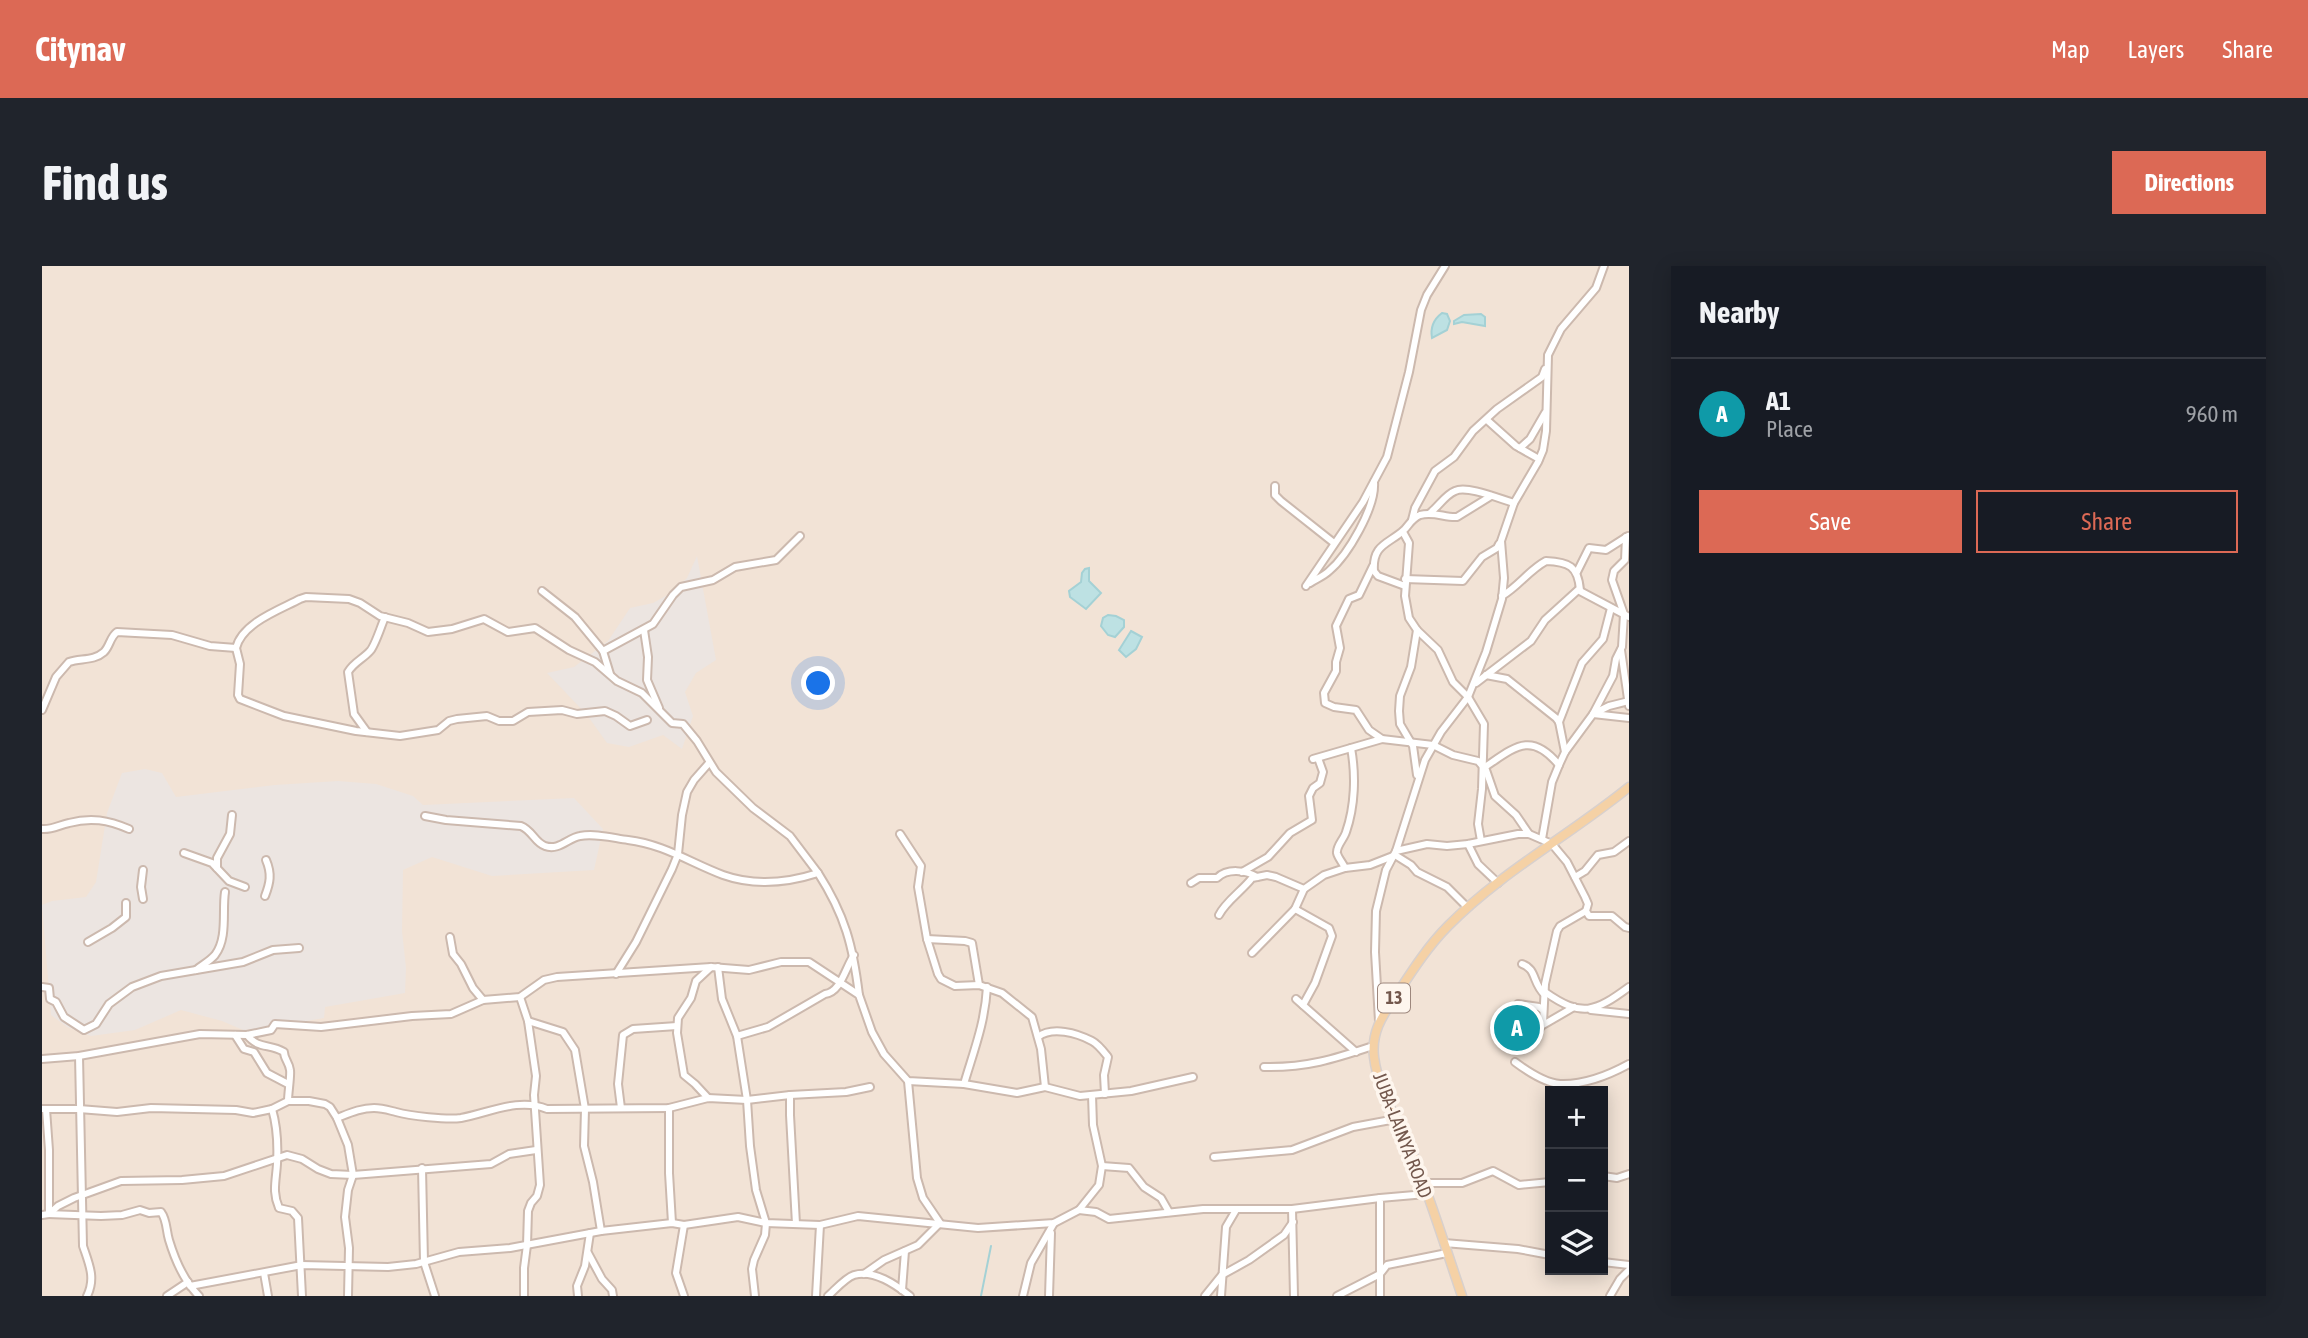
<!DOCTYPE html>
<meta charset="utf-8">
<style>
:root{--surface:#171b24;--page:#20242c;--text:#f1f3f6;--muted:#9ea1a6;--line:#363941;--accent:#dc6955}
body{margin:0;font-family:"Asap Condensed",sans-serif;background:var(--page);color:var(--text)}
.controls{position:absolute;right:21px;bottom:21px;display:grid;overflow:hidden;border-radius:0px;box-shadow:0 4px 18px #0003}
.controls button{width:63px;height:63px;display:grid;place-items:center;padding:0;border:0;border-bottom:2px solid var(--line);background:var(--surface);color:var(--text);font:35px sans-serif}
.you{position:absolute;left:777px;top:418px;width:24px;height:24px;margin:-18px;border:5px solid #fff;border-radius:50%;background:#1a73e8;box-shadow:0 0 0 10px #1a73e833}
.badge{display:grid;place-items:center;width:46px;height:46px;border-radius:50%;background:var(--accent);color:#fff;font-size:23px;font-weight:700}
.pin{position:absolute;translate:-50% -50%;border:4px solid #fff;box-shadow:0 2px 7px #0006}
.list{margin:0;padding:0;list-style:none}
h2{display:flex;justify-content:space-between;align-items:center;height:91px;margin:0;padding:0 28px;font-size:30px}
h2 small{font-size:23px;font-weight:400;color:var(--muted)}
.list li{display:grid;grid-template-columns:46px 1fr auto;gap:21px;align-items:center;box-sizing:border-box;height:112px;padding:0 28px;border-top:2px solid var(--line)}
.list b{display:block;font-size:26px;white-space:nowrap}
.list p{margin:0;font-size:23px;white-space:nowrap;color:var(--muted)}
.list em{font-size:23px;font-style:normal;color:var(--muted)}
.actions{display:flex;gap:14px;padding:21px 28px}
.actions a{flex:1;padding:16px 0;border:2px solid var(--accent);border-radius:0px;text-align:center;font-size:24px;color:var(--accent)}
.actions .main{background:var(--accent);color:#fff}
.icon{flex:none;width:38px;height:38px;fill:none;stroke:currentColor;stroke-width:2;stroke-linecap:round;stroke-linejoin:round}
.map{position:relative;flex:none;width:1587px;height:1030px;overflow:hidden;border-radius:0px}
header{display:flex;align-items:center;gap:42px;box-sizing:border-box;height:98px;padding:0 35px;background:var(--accent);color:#fff}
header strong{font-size:33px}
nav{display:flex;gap:38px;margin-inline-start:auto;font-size:24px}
.intro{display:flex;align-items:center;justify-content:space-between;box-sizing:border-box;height:168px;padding:0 42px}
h1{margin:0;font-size:49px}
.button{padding:18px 32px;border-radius:0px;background:var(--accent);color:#fff;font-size:24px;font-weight:700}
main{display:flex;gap:42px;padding:0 42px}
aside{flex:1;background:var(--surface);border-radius:0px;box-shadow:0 4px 18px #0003}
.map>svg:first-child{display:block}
.residential{fill:#f2e3d6;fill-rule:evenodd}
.industrial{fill:#ece5e1}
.water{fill:#bde1e3;stroke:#a4d1d5;stroke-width:2}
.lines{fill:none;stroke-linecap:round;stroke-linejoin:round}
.stream{stroke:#a4d1d5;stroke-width:2}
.minor-casing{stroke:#ccb9ae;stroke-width:10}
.major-casing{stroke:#d8d0cd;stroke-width:11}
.minor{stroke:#fff;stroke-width:6}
.major{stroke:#f5d1a5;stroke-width:8}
.labels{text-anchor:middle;stroke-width:7;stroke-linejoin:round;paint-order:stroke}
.shield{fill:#fef6ee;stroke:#9d877d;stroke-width:2}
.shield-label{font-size:18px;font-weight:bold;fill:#73584d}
.street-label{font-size:19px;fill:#73584d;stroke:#fef6ee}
</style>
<header>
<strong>Citynav</strong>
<nav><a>Map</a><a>Layers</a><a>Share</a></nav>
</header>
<div class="intro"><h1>Find us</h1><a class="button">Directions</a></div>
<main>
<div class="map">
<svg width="1587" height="1030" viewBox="0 0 1587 1030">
<rect width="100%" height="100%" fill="#fbf2e8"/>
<!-- residential -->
<path class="residential" d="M0 0H1587V1030H0ZM1508 825H1561V1004H1508Z"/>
<!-- industrial -->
<g class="industrial">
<polygon points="655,290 674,394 654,407 643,426 651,450 640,483 621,469 587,481 565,477 545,449 505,407 532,401 566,375 588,342 611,337 629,327 645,312"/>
<polygon points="103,503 120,507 134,531 233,519 296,515 334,518 371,530 381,539 532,532 561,563 552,604 450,610 390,591 361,604 360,665 364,702 363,727 283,741 282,752 218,763 201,764 180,755 139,744 93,764 49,770 25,761 9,749 0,639 10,635 44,631 54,616 65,547 80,507"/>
</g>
<!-- water -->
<g class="water">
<path d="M1400 47 1405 48 1408 55 1405 64 1390 72C1388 61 1392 53 1400 47Z"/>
<polygon points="1439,48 1443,51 1443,60 1420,56 1412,58 1412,55 1422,49"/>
<polygon points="1047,302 1047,315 1059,327 1044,343 1028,331 1027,325 1039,316 1040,307 1043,303"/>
<polygon points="1066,349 1074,350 1082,354 1082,361 1073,371 1066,369 1059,360 1061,352"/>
<polygon points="1089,365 1100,371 1094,383 1084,391 1077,384"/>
</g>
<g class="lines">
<!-- stream -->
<polyline class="stream" points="939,1030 949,980"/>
<!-- minor casing -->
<g class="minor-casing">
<g id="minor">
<polyline points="1445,154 1474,180 1497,193"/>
<polyline points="1478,182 1488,173 1503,147"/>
<polyline points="1233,220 1233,229 1239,235 1292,277"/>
<path d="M1388 247C1397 240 1403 229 1413 225 1425 219 1458 233 1472 237"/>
<polyline points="1370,254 1373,242 1393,205 1412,191 1431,165 1455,143 1500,111 1503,103"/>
<polyline points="1361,266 1367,277 1363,330 1367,352 1375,364 1396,384 1411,416 1426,431 1442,458 1440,523 1436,558 1439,575"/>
<polyline points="1331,300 1317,329 1307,333 1294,360 1298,382 1294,396 1294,405 1282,427 1283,437 1292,441 1314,444 1327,464 1340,473 1391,479 1411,489 1436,495 1444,504 1453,530 1474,549 1487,568"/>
<polyline points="1535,306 1547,282 1564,284 1586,270"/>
<polyline points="1363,313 1421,315 1440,291 1455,282 1457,278"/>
<path d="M1268 317C1274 313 1282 310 1287 305 1306 289 1334 241 1332 216"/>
<polyline points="1264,320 1321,236 1345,191 1367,106 1379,44 1385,29 1403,0"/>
<path d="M1363 320 1336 310 1332 305C1330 278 1347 278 1362 264 1367 259 1370 252 1378 249 1392 245 1403 252 1415 251L1449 230"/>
<polyline points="500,325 533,351 561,385 568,408"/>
<path d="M1460 330C1477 320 1487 304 1504 295 1527 296 1536 300 1538 324"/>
<polyline points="602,364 606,391 605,414 617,442"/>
<polyline points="1375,364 1369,401 1358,430 1357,445 1358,458 1371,480 1375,509"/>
<polyline points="1579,384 1587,440"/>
<polyline points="561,385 611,358 631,329 639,321 671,314 693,301 734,294 758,270"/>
<polyline points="1444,409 1465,413 1514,452 1517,456 1523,486"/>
<polyline points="1434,417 1489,375 1503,354 1536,324 1587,351"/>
<path d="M0 444 14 411 27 396C38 392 52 395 62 386 68 380 68 371 75 366L130 369 168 380 194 382"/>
<polyline points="1553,447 1567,440 1587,435"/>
<polyline points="1551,448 1587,452"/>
<path d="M605 454 588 460 574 450 563 445 535 448 520 444 486 446 471 455H457L445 450 415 453 407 455 396 464 358 470 314 465 242 450 198 433 196 429 198 398 194 382C200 357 237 344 258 333L264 331 307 333 318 337 338 350 366 357 386 366 410 363 442 353 466 366 493 362 527 384 553 396 575 415 600 427 630 457 641 458 655 475 674 506 711 542 748 570 776 607"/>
<polyline points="1517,456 1540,397 1561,373 1569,342"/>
<path d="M325 466 312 448 306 406C312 396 321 393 328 385 333 380 339 360 343 351"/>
<polyline points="1271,493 1340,473"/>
<path d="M1443 501C1473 481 1489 465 1517 499"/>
<path d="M383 550 404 554 479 560C490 564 493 577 503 580 517 585 526 572 538 570 553 567 571 572 586 574 621 578 649 597 681 609 712 620 745 617 776 607 803 649 811 680 817 729"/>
<path d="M0 563C10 564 17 559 27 557 49 551 66 554 87 563"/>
<polyline points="858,568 879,600 876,621 885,673 896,708 899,713 913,720 937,719 960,727 990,751 999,783 1003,821"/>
<polyline points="1500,573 1510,516 1517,499 1523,486 1551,448 1571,410 1574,393 1580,381 1582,348 1570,314 1572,305 1583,294 1584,271"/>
<polyline points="1426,578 1436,598 1456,617"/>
<polyline points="1354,585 1383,494 1399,466 1426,431 1444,386 1460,333 1462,312 1459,275 1472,237 1496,196 1501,184 1504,165 1506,89 1519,63 1554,22 1562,0"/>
<polyline points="142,587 170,597 187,615 203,621"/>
<polyline points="1353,589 1369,599 1375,606 1405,621 1425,641"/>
<polyline points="175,602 175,592 188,568 190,549"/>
<path d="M1303 602C1301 597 1296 592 1295 587 1294 580 1302 573 1304 566 1313 540 1314 509 1309 482"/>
<polyline points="101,604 99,621 101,633"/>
<polyline points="1200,606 1226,591 1248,567 1270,554 1267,530 1271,522 1278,517 1281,506 1276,492"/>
<polyline points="1533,611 1543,605 1556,589 1572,586 1587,575"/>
<path d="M1149 617 1157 612H1175C1185 602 1204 604 1215 611"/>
<path d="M223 630C228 617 230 608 224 594"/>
<polyline points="1253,643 1287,662 1290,670 1273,717 1261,739"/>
<path d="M1177 649C1183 636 1201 624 1210 612L1225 609 1234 611 1262 623 1282 609 1303 602 1328 599 1351 590"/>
<polyline points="408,671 411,688 419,698 431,722 441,734"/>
<polyline points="885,673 923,675 930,677 937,719"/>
<polyline points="46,676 70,662 84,651 84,637"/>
<polyline points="1210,687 1253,643 1262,623"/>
<path d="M1480 698C1495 703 1490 717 1503 729"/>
<polyline points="676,701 680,733 695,770 705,834 708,880 714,924 724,957 723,969 712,994 710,1003 713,1030"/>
<path d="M154 704C160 699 168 695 173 689 186 672 180 645 183 626"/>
<polyline points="574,708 594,676 630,603 636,588 640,549 645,526 652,514 667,497"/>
<polyline points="0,721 7,722 8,733 14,736 22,751 42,764 54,758 67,738 90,721 119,710 201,696 231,684 257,682"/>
<path d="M1503 726C1540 752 1553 746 1587 721"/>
<polyline points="478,731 486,755 494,810 492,829 498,919 495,930 489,937 486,945 485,979 482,1002 482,1030"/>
<polyline points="1254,733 1314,786"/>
<polyline points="1476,738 1497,741 1501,744"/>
<polyline points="1549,744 1587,748"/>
<polyline points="486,755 521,766 533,784 543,843 542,880 551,916 559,965"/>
<polyline points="1337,755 1333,686 1334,645 1344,604 1354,585 1385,578 1405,580 1426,578 1476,568 1487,568 1510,578 1525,596 1543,631 1546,638 1544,645 1547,650 1570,650 1583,661 1587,662"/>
<polyline points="1501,759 1532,741"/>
<polyline points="193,769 202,783 212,786 225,807 246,818"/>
<path d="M205 769C217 784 227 777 242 786 242 793 247 796 248 804 249 809 246 827 246 835L230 843C235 860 236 880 235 898 234 915 230 926 237 942L250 945 256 952 260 1030"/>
<path d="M695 770 726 761 783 728C799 726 803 702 812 689"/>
<path d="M996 771C1010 760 1035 767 1050 775 1056 778 1062 786 1066 791L1062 809 1063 828"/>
<polyline points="1481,782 1489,777 1501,757 1503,718 1515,665 1518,660 1544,645"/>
<path d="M37 790 41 980C47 998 54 1012 45 1030"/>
<polyline points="0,793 37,790 158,768 205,769 229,764 233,758 279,761 370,750 409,748 441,734 478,731 502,714 515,711 669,701 707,704 739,696 767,696 817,729 830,766 842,788 866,815 922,818 975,827 1003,821 1038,830 1089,825 1151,811"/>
<path d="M1473 796C1485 805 1503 817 1518 818 1542 819 1567 809 1587 798"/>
<path d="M1222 801C1264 802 1292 793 1331 780"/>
<path d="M922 818C932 784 943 757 945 721"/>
<polyline points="748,829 748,849 754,958"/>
<polyline points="666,832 653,818 642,809 635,767 636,752 649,732 654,715 669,701"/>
<polyline points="246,835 267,835 283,838 288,841 295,852 306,879 311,909 306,924 303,951 307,982 306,1030"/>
<polyline points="579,842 576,818 581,769 591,763 635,760"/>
<polyline points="627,842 627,907 630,957"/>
<polyline points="0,843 37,843 75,846 109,842 194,844 211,847 230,843"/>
<polyline points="4,843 7,884 7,948"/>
<path d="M295 852C308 847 319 842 332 842 340 842 346 844 354 846 368 850 405 854 419 852 447 847 477 831 505 843L627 842 666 832 705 834 748 829 804 826 828 821"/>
<polyline points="1172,891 1250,884 1311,861 1354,853"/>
<polyline points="1060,900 1087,902 1102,921 1119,932 1127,946"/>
<polyline points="380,902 382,996 393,1030"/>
<polyline points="1561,910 1575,912 1587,908"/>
<polyline points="1381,917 1420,917 1451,905 1477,919 1508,916"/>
<polyline points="1250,943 1252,1030"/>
<polyline points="1037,944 1054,946 1067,953 1161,943 1250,943 1338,932"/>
<path d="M6 948 59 950 80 949 98 944 107 947 119 946C125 954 124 964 127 974 133 994 142 1015 157 1030"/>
<polyline points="0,949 7,948 16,940 32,932 79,915 140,914 182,910 245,889 260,893 276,903 289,908 311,909 449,898 467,888 494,884"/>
<polyline points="642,959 634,1007 642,1030"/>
<polyline points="1402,977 1476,983 1508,989"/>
<polyline points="546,987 560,1013 570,1024 571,1030"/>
<polyline points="1561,996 1587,999"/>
<polyline points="222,1007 226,1030"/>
<polyline points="822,1008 842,994 876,979 898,957 881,932 875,912 866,815"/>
<polyline points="148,1020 260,999 346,1001 374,998 417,986 468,982 559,965 630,957 642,959 696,951 724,957 778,959 816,950 936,962 1012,957 1037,944 1057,919 1060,900 1051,859 1050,829"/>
<polyline points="860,1024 863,985"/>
<polyline points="125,1030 146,1016"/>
<polyline points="536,1030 535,1020 543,1000 548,967"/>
<polyline points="774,1030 778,959"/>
<path d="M786 1030C793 1024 803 1012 812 1009 832 1003 854 1019 868 1030"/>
<polyline points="981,1030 989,997 1012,957"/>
<polyline points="1007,1030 1009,967"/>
<polyline points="1163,1030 1180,1009 1207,994 1242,969 1251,956"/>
<polyline points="1179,1030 1184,961 1194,944"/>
<polyline points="1295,1030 1338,1008 1345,999 1405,987"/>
<polyline points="1338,1030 1338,932 1384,928"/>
<polyline points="1568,1030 1578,1013 1587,1004"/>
</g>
</g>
<!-- major casing -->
<g class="major-casing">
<path id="major" d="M1420 1030C1404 983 1389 935 1371 889 1358 858 1336 825 1332 791 1329 765 1341 749 1355 728 1370 705 1386 680 1406 660 1459 606 1528 569 1587 521"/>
</g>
<!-- minor -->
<use href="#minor" class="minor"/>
<!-- major -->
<use href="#major" class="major"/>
</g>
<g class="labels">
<!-- shield labels -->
<rect class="shield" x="1336" y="717.5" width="32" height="29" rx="5"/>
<g class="shield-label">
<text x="1352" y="738">13</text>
</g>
<!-- street labels -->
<g class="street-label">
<text transform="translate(1361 869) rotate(69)" y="7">JUBA-LAINYA ROAD</text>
</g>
</g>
</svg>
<div class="controls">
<button>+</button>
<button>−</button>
<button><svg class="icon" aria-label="layers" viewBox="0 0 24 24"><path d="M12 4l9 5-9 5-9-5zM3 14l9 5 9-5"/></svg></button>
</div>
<div class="you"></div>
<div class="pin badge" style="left:1475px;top:762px;background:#0f9aa8">A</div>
</div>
<aside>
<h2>Nearby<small></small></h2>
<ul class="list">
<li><span class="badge" style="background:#0f9aa8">A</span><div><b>A1</b><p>Place</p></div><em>960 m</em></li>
</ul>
<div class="actions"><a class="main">Save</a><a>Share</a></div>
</aside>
</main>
